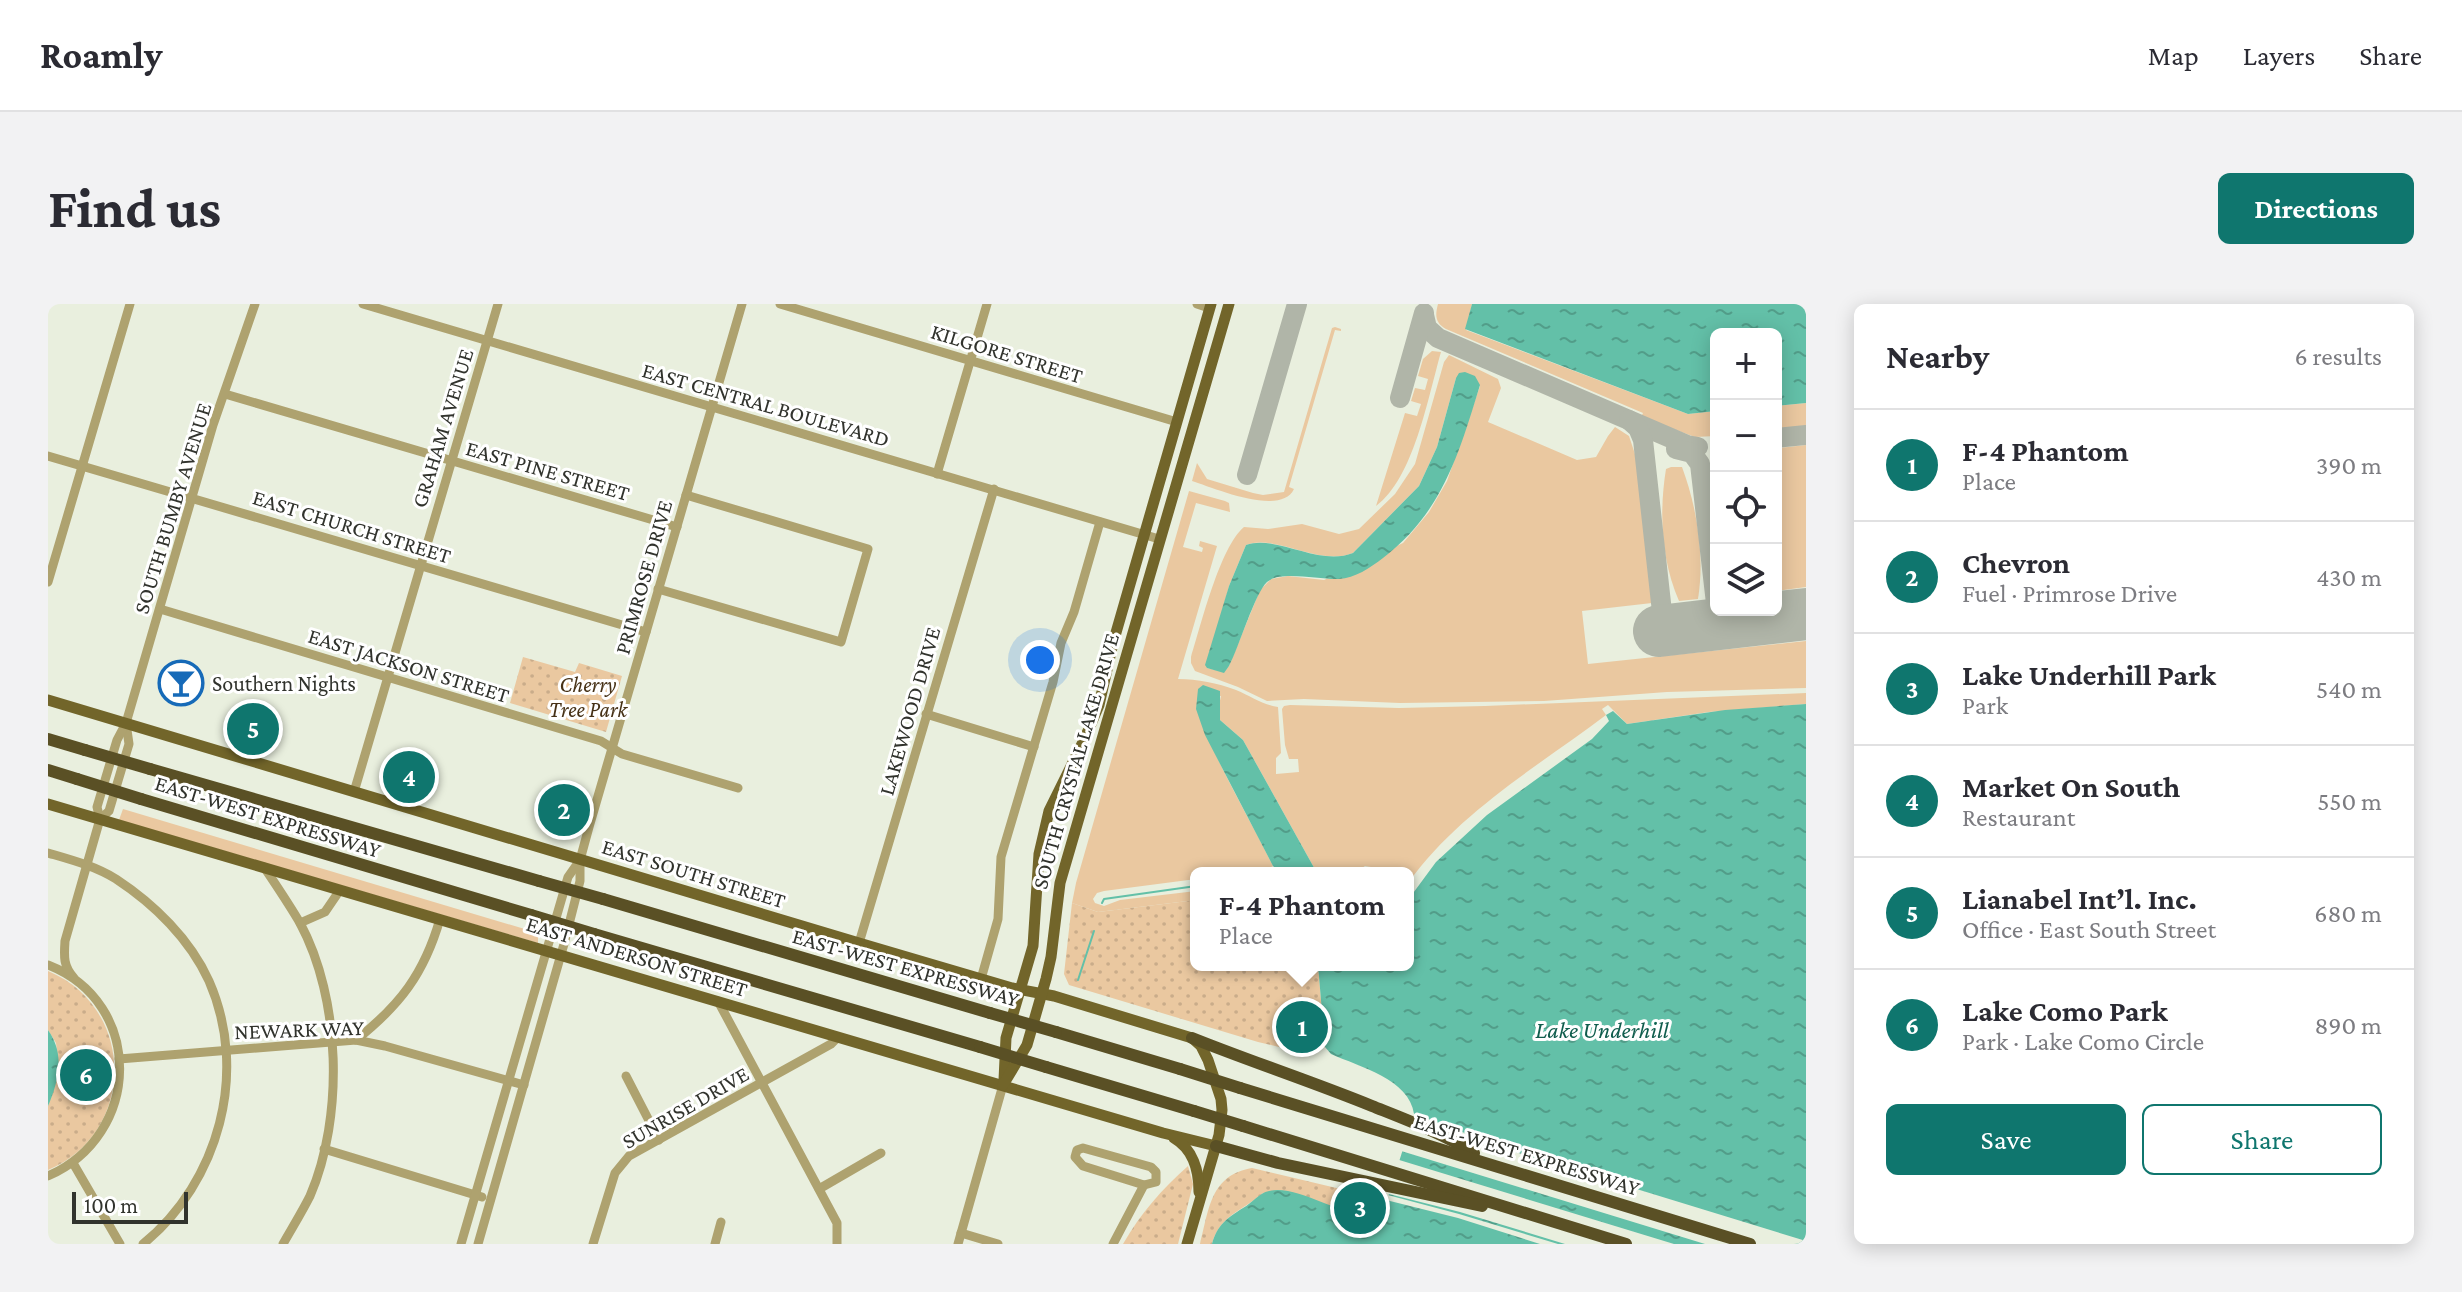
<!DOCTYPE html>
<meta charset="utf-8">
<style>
:root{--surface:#fff;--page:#f2f2f3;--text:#2b2b33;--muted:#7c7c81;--line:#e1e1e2;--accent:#0f766e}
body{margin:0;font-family:"Crimson Pro",serif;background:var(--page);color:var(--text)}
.controls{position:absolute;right:24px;top:24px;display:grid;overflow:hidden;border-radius:12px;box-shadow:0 4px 20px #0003}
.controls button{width:72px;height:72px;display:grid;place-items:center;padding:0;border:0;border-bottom:2px solid var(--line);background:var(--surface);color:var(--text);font:40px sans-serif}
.scale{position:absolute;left:24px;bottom:20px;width:116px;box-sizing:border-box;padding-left:8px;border:4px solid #31332d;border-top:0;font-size:22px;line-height:28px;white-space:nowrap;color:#31332d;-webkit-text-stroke:6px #fff;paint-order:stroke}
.you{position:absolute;left:992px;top:356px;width:28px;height:28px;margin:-20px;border:6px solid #fff;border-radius:50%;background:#1a73e8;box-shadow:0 0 0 12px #1a73e833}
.badge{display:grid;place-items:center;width:52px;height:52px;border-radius:50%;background:var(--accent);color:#fff;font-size:26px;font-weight:700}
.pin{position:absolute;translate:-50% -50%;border:4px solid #fff;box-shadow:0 2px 8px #0006}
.popup{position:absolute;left:1142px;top:563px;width:224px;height:104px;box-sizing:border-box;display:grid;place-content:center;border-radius:12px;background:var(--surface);filter:drop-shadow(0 2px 6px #0005);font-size:26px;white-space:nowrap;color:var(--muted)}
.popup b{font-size:30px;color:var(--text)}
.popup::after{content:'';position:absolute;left:50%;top:100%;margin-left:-16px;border:16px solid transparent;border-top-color:var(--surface)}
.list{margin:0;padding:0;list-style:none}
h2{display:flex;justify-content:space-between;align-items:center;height:104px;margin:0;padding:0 32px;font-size:34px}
h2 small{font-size:26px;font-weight:400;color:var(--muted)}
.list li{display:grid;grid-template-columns:52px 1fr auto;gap:24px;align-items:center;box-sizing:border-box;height:112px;padding:0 32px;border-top:2px solid var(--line)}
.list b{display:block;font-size:30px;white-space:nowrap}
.list p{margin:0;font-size:26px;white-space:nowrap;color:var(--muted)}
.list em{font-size:26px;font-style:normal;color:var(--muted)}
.actions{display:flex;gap:16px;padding:24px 32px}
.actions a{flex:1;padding:18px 0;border:2px solid var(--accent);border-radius:12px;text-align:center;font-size:28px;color:var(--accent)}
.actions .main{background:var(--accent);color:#fff}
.icon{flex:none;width:44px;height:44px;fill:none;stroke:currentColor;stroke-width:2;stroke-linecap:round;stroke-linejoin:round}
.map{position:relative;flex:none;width:1758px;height:940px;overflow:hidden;border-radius:12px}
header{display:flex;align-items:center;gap:48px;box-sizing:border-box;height:112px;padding:0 40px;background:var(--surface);border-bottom:2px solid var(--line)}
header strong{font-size:38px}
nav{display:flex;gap:44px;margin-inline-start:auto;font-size:28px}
.intro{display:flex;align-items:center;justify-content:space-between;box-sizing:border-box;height:192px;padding:0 48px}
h1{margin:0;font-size:56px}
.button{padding:20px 36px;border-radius:12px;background:var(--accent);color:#fff;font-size:28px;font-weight:700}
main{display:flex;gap:48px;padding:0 48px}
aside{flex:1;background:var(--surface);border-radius:12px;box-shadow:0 4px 20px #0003}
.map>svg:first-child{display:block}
.green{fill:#eac8a0;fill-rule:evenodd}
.park{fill:url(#park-dots)}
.water{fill:url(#water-ripples)}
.pier{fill:#e9efde}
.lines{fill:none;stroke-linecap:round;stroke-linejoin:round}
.stream{stroke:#63c0a8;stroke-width:2}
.taxiway{stroke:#b0b5a8;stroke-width:20}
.runway{stroke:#b0b5a8;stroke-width:52}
.minor{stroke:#aea26f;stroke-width:9}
.major{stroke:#72652a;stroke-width:11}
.highway{stroke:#5a5025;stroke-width:12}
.highway-bridge{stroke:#5a5025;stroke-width:12}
.labels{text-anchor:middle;stroke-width:6;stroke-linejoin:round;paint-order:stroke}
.street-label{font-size:22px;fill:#31332d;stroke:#fff}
.poi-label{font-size:22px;fill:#31332d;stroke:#fff;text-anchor:start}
.park-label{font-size:22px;font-style:italic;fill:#463116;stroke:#fff}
.water-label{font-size:24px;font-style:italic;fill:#105d4d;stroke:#fff}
</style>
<header>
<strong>Roamly</strong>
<nav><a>Map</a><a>Layers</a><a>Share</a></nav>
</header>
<div class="intro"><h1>Find us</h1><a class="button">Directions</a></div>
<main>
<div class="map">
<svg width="1758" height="940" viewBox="0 0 1758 940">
<defs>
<pattern id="park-dots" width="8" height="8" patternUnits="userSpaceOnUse" patternTransform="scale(2)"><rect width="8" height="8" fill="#eac8a0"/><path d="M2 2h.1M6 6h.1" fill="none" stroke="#c9ac8a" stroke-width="1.8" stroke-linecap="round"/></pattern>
<pattern id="water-ripples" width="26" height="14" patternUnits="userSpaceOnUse" patternTransform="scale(2)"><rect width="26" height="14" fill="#63c0a8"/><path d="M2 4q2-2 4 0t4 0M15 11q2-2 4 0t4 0" fill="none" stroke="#529d89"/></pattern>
</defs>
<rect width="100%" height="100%" fill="#e9efde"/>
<!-- green -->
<g class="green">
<path d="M1390 0H1424L1418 26 1640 110 1668 107V132L1647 133 1593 113 1595 109 1398 25C1387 19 1387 11 1390 0Z"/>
<path d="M1287 23 1293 25V27L1287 26 1241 183 1246 185C1233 213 1166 184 1144 177L1149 159 1159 175 1205 189 1215 191 1236 188 1284 24Z"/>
<path d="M1384 47 1393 48C1380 93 1366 174 1328 202L1357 109 1369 112 1373 100 1363 97 1367 84 1377 86 1380 75 1370 72 1375 55Z"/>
<path d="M1401 51 1450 75 1453 84 1440 118 1529 156 1548 153 1560 132 1567 123 1581 132 1588 153 1604 299 1534 307 1540 360 1758 337V384L1619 388 1496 397 1352 399 1256 395 1219 397 1190 383 1147 367 1143 359V353C1153 321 1172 243 1196 223L1220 225 1254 220 1291 230 1311 225 1347 190 1367 160 1396 58ZM1408 74 1432 82 1399 177 1381 208 1355 239 1276 276 1240 272 1223 275 1212 286 1181 362 1176 368 1159 364 1181 282 1198 241C1227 229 1271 263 1305 249L1371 182 1389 143Z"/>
<polygon points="1758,99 1758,122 1728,125 1728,102"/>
<polygon points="1758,141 1758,283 1728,287 1728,154 1731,144"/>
<path d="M1623 163H1634C1649 204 1657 251 1650 295L1631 297C1613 256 1611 208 1618 165Z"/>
<path d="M1141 187 1177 197 1181 199 1182 208 1148 199 1135 243 1154 248 1155 244 1151 242 1152 237 1169 242 1130 375C1150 375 1169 379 1188 386 1203 392 1212 400 1230 403L1233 449 1228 454V470L1251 468 1250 455H1241L1237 441 1234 405 1236 402 1242 401 1351 404 1437 402 1758 389V400L1661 408 1579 420 1560 401 1554 405 1558 411C1489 463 1411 508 1360 579V569H1330L1329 564 1317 562 1306 569H1269L1195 436 1172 416 1171 401 1173 392 1149 396C1146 421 1211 531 1225 562 1203 574 1173 569 1148 569V575L1056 587 1049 589 1045 595 1047 599 1056 602 1072 596 1148 587V596L1050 608 1024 599 1028 579Z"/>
<polygon points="75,505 490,629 490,639 71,516"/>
</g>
<!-- park -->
<g class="park">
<polygon points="475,353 527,368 531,359 574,372 558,428 462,399"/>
<polygon points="1148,596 1148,661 1270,661 1277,743 1231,743 1210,738 1021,681 1016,670 1024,599 1050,608"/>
<path d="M0 667C89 704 88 829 0 866V802L11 765 8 739 0 726Z"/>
<path d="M1140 862 1145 880 1130 940H1075C1093 909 1113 886 1140 862Z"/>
<path d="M1204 864 1339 896 1329 909 1320 911 1215 889C1194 907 1171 912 1164 940H1152C1161 906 1162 871 1204 864Z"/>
</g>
<!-- water -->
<g class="water">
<polygon points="1424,0 1758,0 1758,99 1728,102 1728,30 1668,30 1668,107 1640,110 1417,25"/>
<path d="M1417 68 1427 72 1432 81C1411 150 1394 209 1335 254 1322 264 1307 274 1291 275 1272 276 1232 266 1219 278 1207 289 1191 343 1181 362L1176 369 1159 364 1157 361 1181 282 1198 241C1228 230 1271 263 1305 249L1371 182 1389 143 1408 74 1411 69Z"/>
<polygon points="1155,381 1172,387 1172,416 1195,436 1269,569 1233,569 1225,562 1157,431 1148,405 1150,385"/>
<path d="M1758 400V940H1164C1169 921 1179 914 1195 904 1204 899 1211 889 1221 887 1252 880 1294 916 1329 909L1339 896 1366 810C1361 775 1312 763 1283 750L1277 743 1270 661H1360V596L1388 558 1439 511 1544 435 1561 417 1558 411 1565 407 1579 420 1677 406Z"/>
<path d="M0 726C17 750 11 776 0 802Z"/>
</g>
<!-- pier -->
<g class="pier">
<polygon points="1362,808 1461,846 1758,937 1758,940 1657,940 1350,846"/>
<polygon points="1348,855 1626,940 1517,940 1412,908 1337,889"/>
<polygon points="1336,890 1411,910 1510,940 1492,940 1410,914 1334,895"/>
</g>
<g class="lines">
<!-- stream -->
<g class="stream">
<polyline points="1054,599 1056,595 1148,582"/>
<polyline points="1030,676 1046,627"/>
</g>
<!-- taxiway -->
<g class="taxiway">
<polyline points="1376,11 1379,24 1390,34 1639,141 1650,143"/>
<polyline points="1352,94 1376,9"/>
<polyline points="1581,116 1590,124 1595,136 1616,326"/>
<polyline points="1728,134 1758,131"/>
<polyline points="1628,145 1644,149 1652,160 1668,299"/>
<polyline points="1199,171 1249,0"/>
<polyline points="1671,306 1677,312 1691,317"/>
</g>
<!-- runway -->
<polyline class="runway" points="1611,327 1758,310"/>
<!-- minor -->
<g class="minor">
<polyline points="315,0 1111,235"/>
<polyline points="732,0 1129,118"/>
<polyline points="1149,0 1161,4"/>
<polyline points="177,90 629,223"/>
<polyline points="0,152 598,328"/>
<polyline points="889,170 939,0"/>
<polyline points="0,278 82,0"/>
<polyline points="610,285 793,338 820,245 638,191"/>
<polyline points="112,305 553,437 574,450 690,484"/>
<polyline points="878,410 986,443"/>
<polyline points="306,488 450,0"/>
<polyline points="52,515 61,507 81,440 78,419"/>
<path d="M0 549C24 556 47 562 68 575 106 600 142 635 161 677 201 768 171 878 95 940"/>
<path d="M216 563C228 581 241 600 252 619 293 695 296 813 262 892 254 908 244 924 235 940"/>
<polyline points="252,619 277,608 292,586"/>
<polyline points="811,639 946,185"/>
<path d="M0 661C97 699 94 831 0 872"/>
<path d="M26 674C15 662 16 652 17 637L52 515 49 503 69 436 78 419 165 121 207 0"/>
<polyline points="933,675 950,615 953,553 1005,378 1013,339 1026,308 1052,218"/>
<polyline points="670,697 789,919 789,940"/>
<path d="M308 736C352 701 376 670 392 615"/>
<polyline points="71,755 308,736 337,742 476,781"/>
<polyline points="578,772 611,836"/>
<polygon points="1035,844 1103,863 1108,868 1108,878 1096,881 1035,862 1027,853 1029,846"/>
<polyline points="276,845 434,893"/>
<polyline points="25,859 72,940"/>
<polyline points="771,885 833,849"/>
<polyline points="913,929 950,940"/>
<polyline points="413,940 520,573 532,556"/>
<polyline points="430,940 516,640 532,577 532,556 541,523 694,0"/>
<polyline points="545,940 567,869 581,852 783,740 790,733"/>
<polyline points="667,940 673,918"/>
<polyline points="910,940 955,781"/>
<polyline points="1065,940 1096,881"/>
</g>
<!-- major -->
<g class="major">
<polyline points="0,396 811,639 964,684 1006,692 1144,734 1153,742 1160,756 1173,795 1174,806 1171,831 1139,940"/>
<polyline points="0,500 1115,829 1168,842"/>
<polyline points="956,776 958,734 985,642 991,550 1001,507 1037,434 1051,401 1065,339 1163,0"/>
<polyline points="955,781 979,741 998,675 1003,653 1012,579 1181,0"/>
<path d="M1126 834C1145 845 1151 867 1151 888"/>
</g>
<!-- highway -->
<g class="highway">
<polyline points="0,435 37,446"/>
<polyline points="102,465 491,577"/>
<polyline points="0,466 29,475"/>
<polyline points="93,495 483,611"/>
<polyline points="555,595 942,709"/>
<polyline points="546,630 932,743"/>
<polyline points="1008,728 1132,765"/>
<path d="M1144 734C1204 758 1265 778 1324 802 1359 816 1394 829 1426 849"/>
<polyline points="998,763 1146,807"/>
<polyline points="1192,784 1702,940"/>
<polyline points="1195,822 1578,940"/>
<polyline points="1168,842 1230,859 1434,902"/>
</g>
<!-- highway-bridge -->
<g class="highway-bridge">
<polyline points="37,446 102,465"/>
<polyline points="29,475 93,495"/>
<polyline points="491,577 555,595"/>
<polyline points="483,611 546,630"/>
<polyline points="942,709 1008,728"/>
<polyline points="932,743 998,763"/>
<polyline points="1132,765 1192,784"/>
<polyline points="1146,807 1195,822"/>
</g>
</g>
<!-- icons -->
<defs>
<g id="bar-ring" transform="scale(2.3)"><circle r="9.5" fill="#fff" stroke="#166ab8" stroke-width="1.5"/><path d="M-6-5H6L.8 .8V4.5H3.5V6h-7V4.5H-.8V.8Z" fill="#166ab8"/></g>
</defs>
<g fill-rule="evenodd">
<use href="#bar-ring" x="133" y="379"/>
</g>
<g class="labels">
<!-- street labels -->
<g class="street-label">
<text transform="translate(959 49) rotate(17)" y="8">KILGORE STREET</text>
<text transform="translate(718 100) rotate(16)" y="8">EAST CENTRAL BOULEVARD</text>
<text transform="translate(394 124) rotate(-73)" y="8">GRAHAM AVENUE</text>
<text transform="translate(500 166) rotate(16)" y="8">EAST PINE STREET</text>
<text transform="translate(124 204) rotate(-73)" y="8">SOUTH BUMBY AVENUE</text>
<text transform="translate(304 222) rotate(17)" y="8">EAST CHURCH STREET</text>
<text transform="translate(595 273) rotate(-74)" y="8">PRIMROSE DRIVE</text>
<text transform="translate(361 361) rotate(17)" y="8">EAST JACKSON STREET</text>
<text transform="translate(861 407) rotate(-74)" y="8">LAKEWOOD DRIVE</text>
<text transform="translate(1027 457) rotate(-74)" y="8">SOUTH CRYSTAL LAKE DRIVE</text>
<text transform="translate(220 512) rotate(17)" y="8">EAST-WEST EXPRESSWAY</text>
<text transform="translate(646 569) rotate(17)" y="8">EAST SOUTH STREET</text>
<text transform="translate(589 652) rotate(17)" y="8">EAST ANDERSON STREET</text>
<text transform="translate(858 663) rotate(16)" y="8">EAST-WEST EXPRESSWAY</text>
<text transform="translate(251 725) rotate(-2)" y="8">NEWARK WAY</text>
<text transform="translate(637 803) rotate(-30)" y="8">SUNRISE DRIVE</text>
<text transform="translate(1479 850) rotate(17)" y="8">EAST-WEST EXPRESSWAY</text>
</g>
<!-- poi labels -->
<g class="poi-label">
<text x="164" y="387">Southern Nights</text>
</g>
<!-- park labels -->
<g class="park-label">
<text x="540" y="388">Cherry<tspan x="540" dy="25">Tree Park</tspan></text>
</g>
<!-- water labels -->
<g class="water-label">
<text x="1554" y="734">Lake Underhill</text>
</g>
</g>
</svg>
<div class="controls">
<button>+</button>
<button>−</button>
<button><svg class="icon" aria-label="locate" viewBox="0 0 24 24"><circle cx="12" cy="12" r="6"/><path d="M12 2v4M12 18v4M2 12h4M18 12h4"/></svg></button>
<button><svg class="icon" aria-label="layers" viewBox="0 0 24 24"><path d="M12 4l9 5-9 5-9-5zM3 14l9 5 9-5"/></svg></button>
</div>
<div class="scale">100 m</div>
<div class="you"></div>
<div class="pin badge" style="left:1254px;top:723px">1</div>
<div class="popup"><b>F-4 Phantom</b>Place</div>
<div class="pin badge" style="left:516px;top:506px">2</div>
<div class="pin badge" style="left:1312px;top:904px">3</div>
<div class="pin badge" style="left:361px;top:473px">4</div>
<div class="pin badge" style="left:205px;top:425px">5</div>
<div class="pin badge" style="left:38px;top:771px">6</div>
</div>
<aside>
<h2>Nearby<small>6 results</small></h2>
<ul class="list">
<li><span class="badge">1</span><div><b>F-4 Phantom</b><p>Place</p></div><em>390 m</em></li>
<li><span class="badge">2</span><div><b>Chevron</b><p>Fuel · Primrose Drive</p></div><em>430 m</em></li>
<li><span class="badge">3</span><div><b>Lake Underhill Park</b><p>Park</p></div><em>540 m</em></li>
<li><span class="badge">4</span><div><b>Market On South</b><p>Restaurant</p></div><em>550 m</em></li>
<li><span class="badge">5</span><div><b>Lianabel Int’l. Inc.</b><p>Office · East South Street</p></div><em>680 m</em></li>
<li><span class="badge">6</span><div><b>Lake Como Park</b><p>Park · Lake Como Circle</p></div><em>890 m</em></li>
</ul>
<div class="actions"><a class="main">Save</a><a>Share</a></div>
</aside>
</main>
